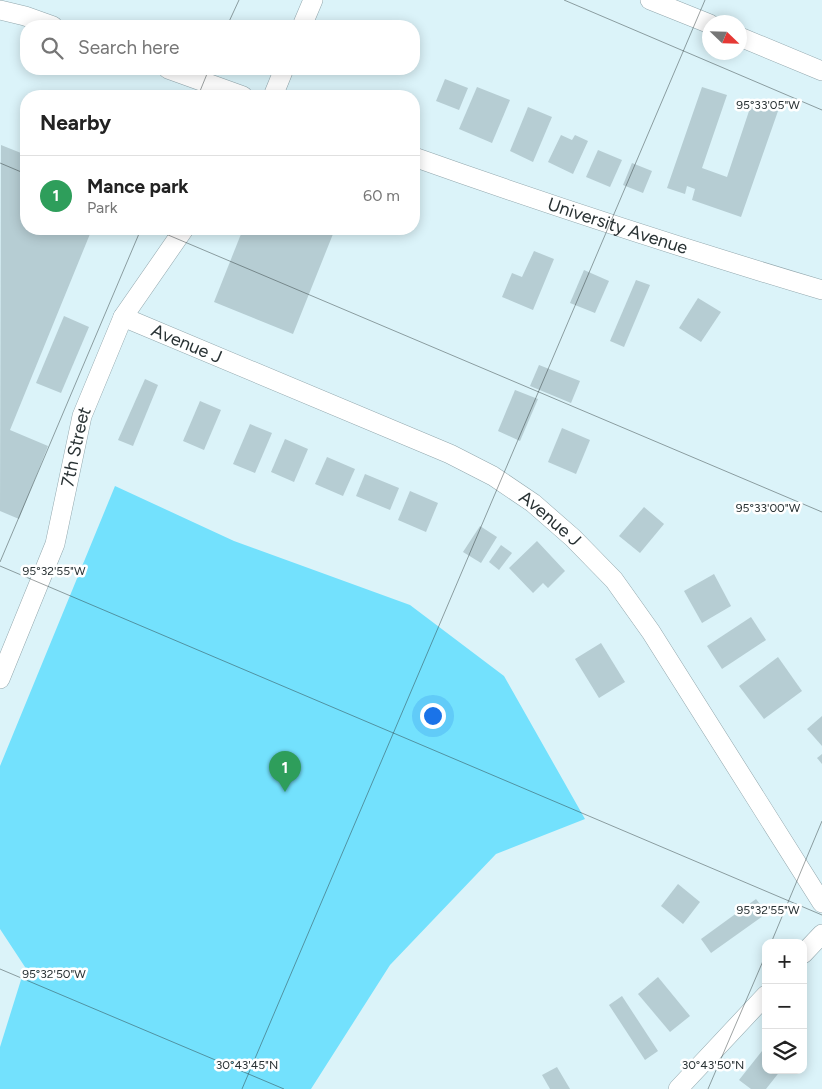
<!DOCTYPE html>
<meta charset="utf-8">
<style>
:root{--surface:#fff;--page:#f6f6f6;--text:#222;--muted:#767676;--line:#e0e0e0;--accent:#a26a27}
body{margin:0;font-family:Figtree,sans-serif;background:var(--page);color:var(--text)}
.controls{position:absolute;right:15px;bottom:15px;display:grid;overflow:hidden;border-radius:10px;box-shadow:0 2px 12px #0003}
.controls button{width:45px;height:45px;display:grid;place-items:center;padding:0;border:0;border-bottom:1px solid var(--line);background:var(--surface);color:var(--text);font:25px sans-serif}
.compass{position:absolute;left:702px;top:15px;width:45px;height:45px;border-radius:50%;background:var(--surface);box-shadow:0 2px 12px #0003;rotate:113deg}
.you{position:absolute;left:432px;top:715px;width:18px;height:18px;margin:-12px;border:4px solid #fff;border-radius:50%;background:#1a73e8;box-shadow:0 0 0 8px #1a73e833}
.badge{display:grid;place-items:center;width:32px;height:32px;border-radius:50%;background:var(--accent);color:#fff;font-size:16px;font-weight:700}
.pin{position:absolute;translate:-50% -41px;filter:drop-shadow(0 1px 2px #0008)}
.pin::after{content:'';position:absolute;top:26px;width:18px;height:15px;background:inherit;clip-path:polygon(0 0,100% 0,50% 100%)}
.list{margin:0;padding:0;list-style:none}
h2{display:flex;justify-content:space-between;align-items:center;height:65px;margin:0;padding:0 20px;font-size:21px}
h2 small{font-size:16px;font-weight:400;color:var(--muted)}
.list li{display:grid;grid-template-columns:32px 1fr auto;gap:15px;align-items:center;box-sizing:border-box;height:80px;padding:0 20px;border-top:1px solid var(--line)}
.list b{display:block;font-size:19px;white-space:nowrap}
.list p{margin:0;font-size:16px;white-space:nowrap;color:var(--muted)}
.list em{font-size:16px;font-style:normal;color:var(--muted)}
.icon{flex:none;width:28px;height:28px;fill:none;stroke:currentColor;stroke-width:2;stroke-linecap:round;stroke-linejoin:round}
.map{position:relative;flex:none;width:822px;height:1089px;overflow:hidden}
.search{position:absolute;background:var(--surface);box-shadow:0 2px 12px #0003;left:20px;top:20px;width:400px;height:55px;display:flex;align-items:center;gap:12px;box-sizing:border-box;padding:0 18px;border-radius:20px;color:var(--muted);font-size:19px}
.panel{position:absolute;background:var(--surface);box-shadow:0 2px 12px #0003;left:20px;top:90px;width:400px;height:145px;border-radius:20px}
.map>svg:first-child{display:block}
.park{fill:#73e1fd}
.building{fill:#b6cdd3}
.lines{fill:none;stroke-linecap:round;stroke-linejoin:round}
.street-casing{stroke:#92a7ad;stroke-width:20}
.street{stroke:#fff;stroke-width:19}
.ticks{fill:none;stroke:#293234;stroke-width:1;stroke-opacity:0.45}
.labels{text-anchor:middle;stroke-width:5;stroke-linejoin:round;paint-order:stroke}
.street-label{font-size:18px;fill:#293234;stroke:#fff}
.ticks-label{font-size:12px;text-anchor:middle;fill:#293234;stroke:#fff;stroke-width:5;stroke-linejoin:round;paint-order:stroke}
</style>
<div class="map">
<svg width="822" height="1089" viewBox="0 0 822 1089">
<rect width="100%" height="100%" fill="#dbf3f9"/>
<!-- park -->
<polygon class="park" points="115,486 234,541 410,605 504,676 585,819 496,854 390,965 311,1089 0,1089 0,1047 25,967 0,929 0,766"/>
<!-- building -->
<g class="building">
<polygon points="445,79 468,88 459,110 436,101"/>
<polygon points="477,87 510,100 492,143 459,129"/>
<polygon points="702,87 727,95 702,168 727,177 752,102 778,111 741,217 692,200 695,189 687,186 685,194 667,188"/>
<polygon points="528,107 552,117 533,162 510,151"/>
<polygon points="561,135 572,140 575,135 588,141 573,174 548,162"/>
<polygon points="1,145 26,155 26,229 92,229 10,430 48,446 19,519 0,511"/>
<polygon points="598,150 622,160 610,187 586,177"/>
<polygon points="632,163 652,171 643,193 623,185"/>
<polygon points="243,229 335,229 293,334 214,302"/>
<polygon points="534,251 554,259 533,310 502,297 512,273 522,277"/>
<polygon points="584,270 609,281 595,313 570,303"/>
<polygon points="636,280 650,285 624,347 610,341"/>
<polygon points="698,298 721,312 701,342 679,328"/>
<polygon points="64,316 89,327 61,393 36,383"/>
<polygon points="539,365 580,381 571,403 530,386"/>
<polygon points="145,379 158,385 133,446 118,440"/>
<polygon points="515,390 538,399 520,441 498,431"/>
<polygon points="200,401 221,410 204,450 183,441"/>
<polygon points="250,424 272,433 255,473 233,464"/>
<polygon points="562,428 590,440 576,474 548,462"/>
<polygon points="285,439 308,449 294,482 271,472"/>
<polygon points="327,457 355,469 343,496 315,484"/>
<polygon points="365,474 399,488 390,510 356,496"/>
<polygon points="410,491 438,503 426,532 398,520"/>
<polygon points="644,507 664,524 640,553 619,536"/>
<polygon points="480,526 497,537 481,563 463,552"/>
<polygon points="537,541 565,571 548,588 543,583 533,593 509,568"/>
<polygon points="501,545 512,553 499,570 489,562"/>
<polygon points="714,574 731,606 702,623 684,591"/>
<polygon points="751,617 766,640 722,669 707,646"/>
<polygon points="601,643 625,682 599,698 575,659"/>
<polygon points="778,657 802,691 764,719 739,686"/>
<polygon points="822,716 822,746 807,729"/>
<polygon points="822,754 822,764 817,758"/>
<polygon points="678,884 700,902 683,924 661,906"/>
<polygon points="756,899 767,913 711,953 701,939"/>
<polygon points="658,977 690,1016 670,1032 638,994"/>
<polygon points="622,996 658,1051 645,1060 609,1005"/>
<polygon points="762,1051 766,1054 766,1070 781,1070 766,1089 751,1089 739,1080"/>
<polygon points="557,1067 570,1089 550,1089 542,1075"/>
</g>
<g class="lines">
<!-- street casing -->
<g class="street-casing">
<g id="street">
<polyline points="650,0 710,24"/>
<polyline points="0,10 25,16 53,26"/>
<polyline points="302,26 313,0"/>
<polyline points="740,37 822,71"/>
<polyline points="168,69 243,96"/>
<polyline points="273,96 284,69"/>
<path id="s1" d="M414 157C549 205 685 249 822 290"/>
<path id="s2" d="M123 317 450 454 493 476 533 503 573 538 614 580 651 632 822 903"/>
<path id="s3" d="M0 679 55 544 82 416 123 317 184 229"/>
<polyline points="803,954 822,934"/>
<polyline points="678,1089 766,995"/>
</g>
</g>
<!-- street -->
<use href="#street" class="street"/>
</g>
<!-- ticks -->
<path class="ticks" d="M564 0 822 110M227 26 239 0M198 96 209 69M0 163 26 174M154 229 822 512M0 562 141 229M0 566 822 915M771 943 822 821M0 969 284 1089M242 1089 705 0M708 1089 766 954"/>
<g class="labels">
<!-- street labels -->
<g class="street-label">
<text dy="6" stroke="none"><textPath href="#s1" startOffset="215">University Avenue</textPath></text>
<text dy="6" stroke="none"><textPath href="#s2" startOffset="69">Avenue J</textPath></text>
<text dy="6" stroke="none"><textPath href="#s3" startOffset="245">7th Street</textPath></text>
<text dy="6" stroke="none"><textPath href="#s2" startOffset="474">Avenue J</textPath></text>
</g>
</g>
<g class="ticks-label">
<text x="768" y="109">95°33'05"W</text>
<text x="768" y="512">95°33'00"W</text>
<text x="54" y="575">95°32'55"W</text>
<text x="768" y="914">95°32'55"W</text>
<text x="54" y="978">95°32'50"W</text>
<text x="247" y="1069">30°43'45"N</text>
<text x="713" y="1069">30°43'50"N</text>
</g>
</svg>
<div class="controls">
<button>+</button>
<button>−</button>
<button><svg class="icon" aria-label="layers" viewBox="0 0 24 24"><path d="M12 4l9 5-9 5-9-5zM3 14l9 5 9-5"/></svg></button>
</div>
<svg class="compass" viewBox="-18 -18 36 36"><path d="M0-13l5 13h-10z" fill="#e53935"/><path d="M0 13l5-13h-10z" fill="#767676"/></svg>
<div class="you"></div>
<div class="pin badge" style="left:285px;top:792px;background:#2e9e5b">1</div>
<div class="search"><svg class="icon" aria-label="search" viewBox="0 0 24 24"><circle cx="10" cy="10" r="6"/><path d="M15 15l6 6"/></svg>Search here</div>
<section class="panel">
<h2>Nearby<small></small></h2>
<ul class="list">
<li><span class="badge" style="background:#2e9e5b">1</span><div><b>Mance park</b><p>Park</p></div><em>60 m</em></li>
</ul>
</section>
</div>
